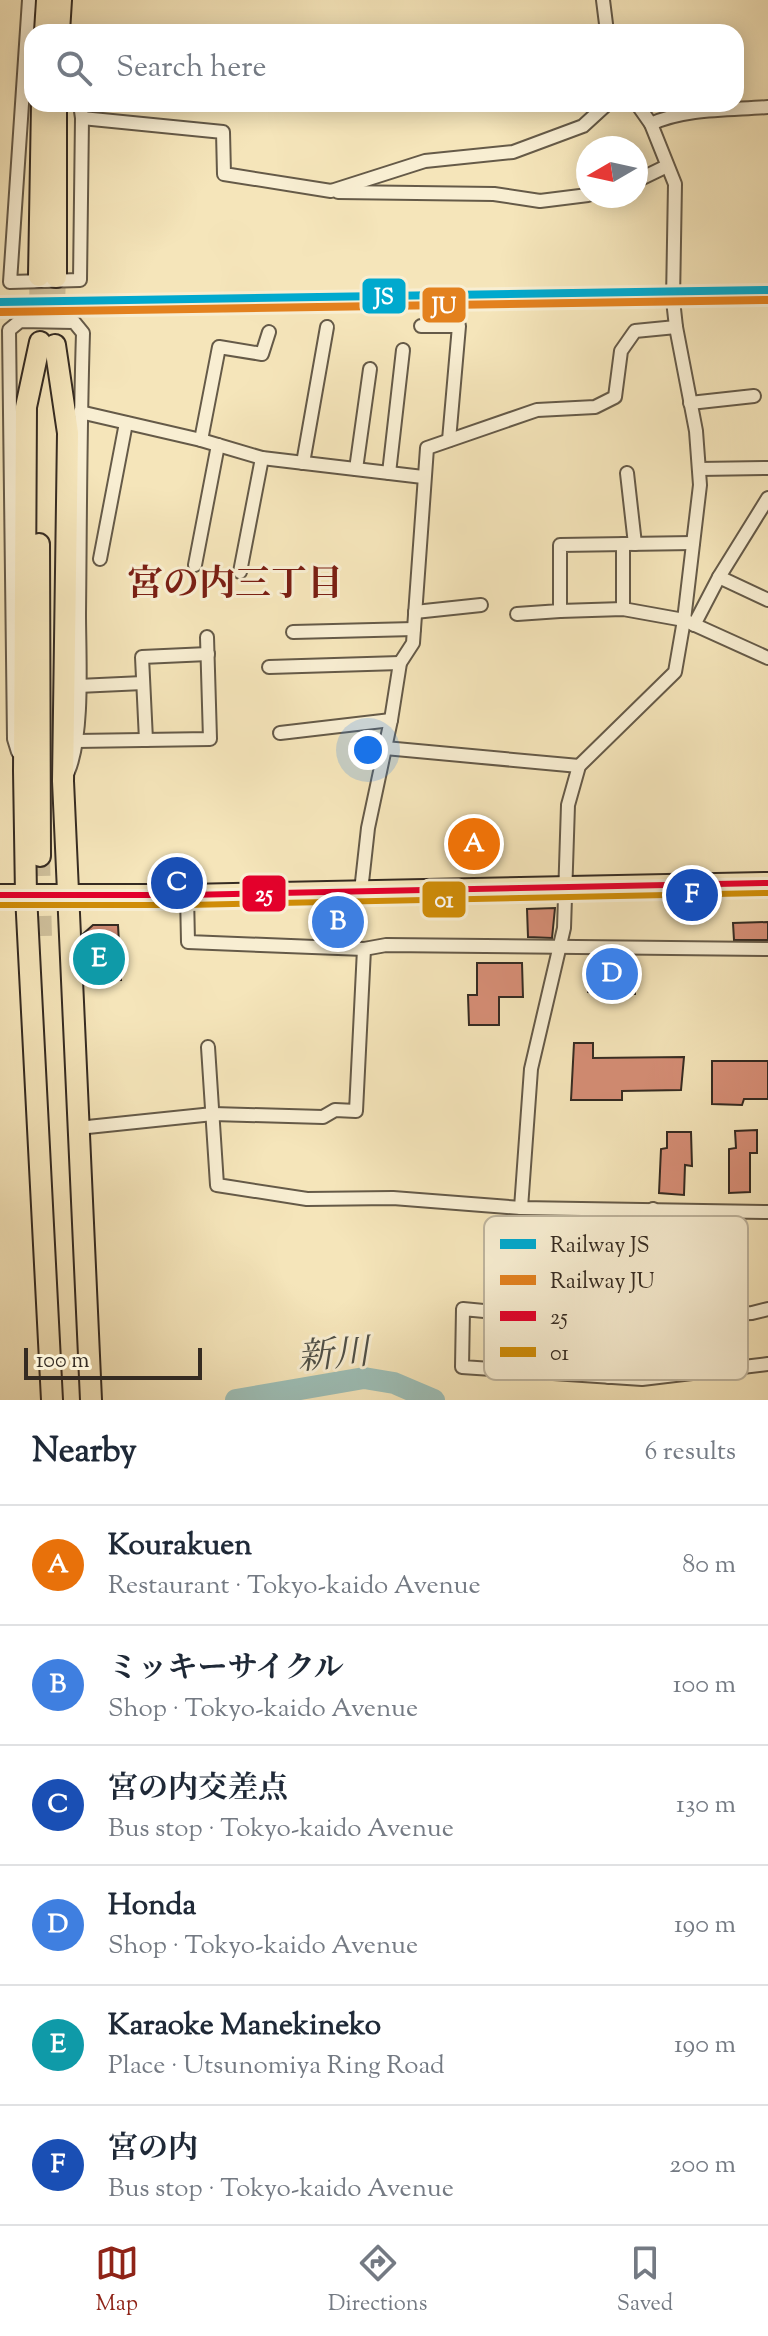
<!DOCTYPE html>
<meta charset="utf-8">
<style>
:root{--surface:#fff;--page:#f2f2f3;--text:#1f2937;--muted:#747a83;--line:#e0e1e3;--accent:#8f2418}
body{margin:0;font-family:"Sorts Mill Goudy","Noto Serif JP",serif;background:var(--page);color:var(--text)}
.compass{position:absolute;left:576px;top:136px;width:72px;height:72px;border-radius:50%;background:var(--surface);box-shadow:0 4px 20px #0003;rotate:261deg}
.scale{position:absolute;left:24px;bottom:20px;width:178px;box-sizing:border-box;padding-left:8px;border:4px solid #352b22;border-top:0;font-size:22px;line-height:28px;white-space:nowrap;color:#352b22;-webkit-text-stroke:6px #f8eed2;paint-order:stroke}
.you{position:absolute;left:368px;top:750px;width:28px;height:28px;margin:-20px;border:6px solid #fff;border-radius:50%;background:#1a73e8;box-shadow:0 0 0 12px #1a73e833}
.badge{display:grid;place-items:center;width:52px;height:52px;border-radius:50%;background:var(--accent);color:#fff;font-size:26px;font-weight:700}
.pin{position:absolute;translate:-50% -50%;border:4px solid #fff;box-shadow:0 2px 8px #0006}
.list{margin:0;padding:0;list-style:none}
h2{display:flex;justify-content:space-between;align-items:center;height:104px;margin:0;padding:0 32px;font-size:34px}
h2 small{font-size:26px;font-weight:400;color:var(--muted)}
.list li{display:grid;grid-template-columns:52px 1fr auto;gap:24px;align-items:center;box-sizing:border-box;height:120px;padding:0 32px;border-top:2px solid var(--line)}
.list b{display:block;font-size:30px;white-space:nowrap}
.list p{margin:0;font-size:26px;white-space:nowrap;color:var(--muted)}
.list em{font-size:26px;font-style:normal;color:var(--muted)}
.icon{flex:none;width:44px;height:44px;fill:none;stroke:currentColor;stroke-width:2;stroke-linecap:round;stroke-linejoin:round}
.map{position:relative;flex:none;width:768px;height:1400px;overflow:hidden}
.search{position:absolute;background:var(--surface);box-shadow:0 4px 20px #0003;left:24px;right:24px;top:24px;height:88px;display:flex;align-items:center;gap:20px;box-sizing:border-box;padding:0 28px;border-radius:24px;color:var(--muted);font-size:30px}
.sheet{height:824px;background:var(--surface)}
nav{display:flex;justify-content:space-around;align-items:center;box-sizing:border-box;height:112px;border-top:2px solid var(--line);background:var(--surface);font-size:22px;color:var(--muted)}
nav a{display:grid;justify-items:center;gap:4px}
nav .on{color:var(--accent)}
.map>svg:first-child{display:block}
.lines{fill:none;stroke-linecap:round;stroke-linejoin:round}
.river{stroke:#9dbeb6;stroke-width:22}
.building{fill:#d68e76;stroke:#352b22;stroke-width:2}
.trunk-tunnel{stroke:#cfc09c;stroke-width:20;stroke-dasharray:20 10;stroke-linecap:butt}
.minor-casing{stroke:#655a48;stroke-width:16}
.trunk-casing{stroke:#352b22;stroke-width:24}
.minor{stroke:#f8eed2;stroke-width:12}
.trunk{stroke:#f5e5ba;stroke-width:20}
.bus-1-casing{stroke:#f8eed2;stroke-width:12}
.bus-2-casing{stroke:#f8eed2;stroke-width:12}
.bus-1{stroke:#e4002b;stroke-width:6}
.bus-2{stroke:#d08d07;stroke-width:6}
.rail-1-casing{stroke:#f8eed2;stroke-width:14}
.rail-2-casing{stroke:#f8eed2;stroke-width:14}
.rail-1{stroke:#00a9ce;stroke-width:8}
.rail-2{stroke:#e3811e;stroke-width:8}
.labels{text-anchor:middle;stroke-width:6;stroke-linejoin:round;paint-order:stroke}
.neighbourhood-label{font-size:36px;font-weight:bold;fill:#7a1f14;stroke:#f8eed2}
.water-label{font-size:36px;font-style:italic;fill:#4f5047;stroke:#f8eed2}
.key{fill:#f8eed2;stroke:#beb49d;stroke-width:2}
.key-label{font-size:22px;fill:#352b22}
.line-badge{stroke:#f8eed2;stroke-width:3}
.badge-label{font-size:22px;text-anchor:middle;font-weight:bold;fill:#fff}
</style>
<div class="map">
<svg width="768" height="1400" viewBox="0 0 768 1400">
<rect width="100%" height="100%" fill="#f5e5ba"/>
<filter id="stains"><feTurbulence type="fractalNoise" baseFrequency=".0025" numOctaves="4"/><feColorMatrix values="0 0 0 0 .2 0 0 0 0 .09 0 0 0 0 .02 0 0 0 .5 -.17"/></filter>
<radialGradient id="worn" r=".72"><stop offset=".6" stop-color="#630" stop-opacity="0"/><stop offset="1" stop-color="#630" stop-opacity=".3"/></radialGradient>
<g class="lines">
<!-- river -->
<polyline class="river" points="236,1400 364,1378 394,1383 434,1400"/>
</g>
<!-- building -->
<g class="building">
<polygon points="485,832 486,856 462,856 461,833"/>
<polygon points="555,908 552,938 528,937 527,909"/>
<rect x="329" y="909" width="19" height="26"/>
<polygon points="768,922 768,940 734,940 733,923"/>
<polygon points="93,925 118,925 121,980 85,981 83,934"/>
<polygon points="590,956 635,957 635,994 588,992"/>
<polygon points="477,963 522,963 523,997 499,997 499,1025 469,1025 468,995 477,995"/>
<polygon points="574,1043 593,1043 593,1058 684,1057 681,1090 622,1091 622,1100 571,1100"/>
<polygon points="712,1061 768,1061 768,1099 744,1099 742,1105 712,1104"/>
<polygon points="757,1130 757,1153 750,1153 750,1192 729,1193 729,1149 736,1148 735,1131"/>
<polygon points="667,1132 691,1132 692,1166 685,1165 684,1195 659,1193 661,1149 667,1148"/>
</g>
<g class="lines">
<!-- trunk-tunnel -->
<g class="trunk-tunnel">
<polyline points="39,276 40,330"/>
<polyline points="54,329 56,277"/>
<polyline points="40,856 42,938"/>
</g>
<!-- minor casing -->
<g class="minor-casing">
<g id="minor">
<polyline points="29,0 10,282 80,280 82,118 80,104"/>
<polyline points="603,0 607,32"/>
<polyline points="82,118 223,132 224,174 331,191 425,161 513,152 583,126 607,104"/>
<path d="M651 124C685 108 730 110 768 107"/>
<polyline points="636,181 667,166"/>
<polyline points="338,192 494,194 540,201 588,195"/>
<polyline points="421,326 459,326 449,440"/>
<polyline points="690,403 754,396"/>
<polyline points="80,412 201,440 262,458 423,477"/>
<polyline points="201,440 219,347 262,354 269,332"/>
<polyline points="303,463 327,327"/>
<polyline points="356,469 370,369"/>
<polyline points="699,469 768,468"/>
<polyline points="389,473 403,350"/>
<polyline points="627,473 635,544"/>
<polyline points="623,544 623,609"/>
<polyline points="100,559 126,423"/>
<polyline points="195,565 218,445"/>
<polyline points="240,572 262,458"/>
<polyline points="719,577 768,600"/>
<polyline points="560,611 623,609 684,620 768,658"/>
<polyline points="415,612 481,605"/>
<polyline points="517,614 560,611 560,545 693,543"/>
<polyline points="694,625 719,577 768,498"/>
<polyline points="293,632 414,629"/>
<polyline points="269,667 400,663"/>
<polyline points="78,686 143,683"/>
<polyline points="280,733 391,720"/>
<polyline points="146,740 142,657 208,654"/>
<polyline points="76,741 210,739 207,637"/>
<polyline points="385,748 579,766"/>
<path d="M18 752 14 739 9 330 20 321 74 322 83 333C80 426 80 520 79 614 79 657 84 734 68 772"/>
<polyline points="361,891 368,828 391,720 400,663 413,643 427,448 537,410 595,407 615,397 621,351 635,331 676,327"/>
<polyline points="187,895 188,942 364,949 386,945 768,949"/>
<polyline points="208,1047 217,1185 307,1199 393,1198 521,1208 768,1212"/>
<polyline points="78,1128 213,1114 323,1117 335,1110 356,1111 364,949"/>
<polyline points="521,1208 531,1069 564,928 568,805 579,766 675,672 684,620 700,485 696,431 676,327 673,300 675,184 651,124 637,104"/>
<polyline points="768,1309 752,1313 589,1321 463,1309 462,1367 642,1379 768,1364"/>
<polyline points="609,1377 623,1300 639,1292 653,1209"/>
</g>
</g>
<!-- trunk casing -->
<g class="trunk-casing">
<g id="trunk">
<polyline points="45,32 47,0"/>
<polyline points="59,32 61,0"/>
<polyline points="56,104 56,277"/>
<polyline points="39,276 42,104"/>
<polyline points="40,342 26,407 24,771 26,895 52,1400"/>
<polyline points="55,345 68,433 63,781 91,1400"/>
<polyline points="39,544 40,856"/>
<polyline points="0,895 187,895 768,883"/>
</g>
</g>
<!-- minor -->
<use href="#minor" class="minor"/>
<!-- trunk -->
<use href="#trunk" class="trunk"/>
<!-- bus-1 casing -->
<g class="bus-1-casing">
<polyline id="bus-1" points="0,895 187,895 768,883"/>
</g>
<!-- bus-2 casing -->
<g class="bus-2-casing">
<polyline id="bus-2" points="0,905 187,905 768,893"/>
</g>
<!-- bus-1 -->
<use href="#bus-1" class="bus-1"/>
<!-- bus-2 -->
<use href="#bus-2" class="bus-2"/>
<!-- rail-1 casing -->
<g class="rail-1-casing">
<polyline id="rail-1" points="0,302 768,290"/>
</g>
<!-- rail-2 casing -->
<g class="rail-2-casing">
<polyline id="rail-2" points="0,312 768,300"/>
</g>
<!-- rail-1 -->
<use href="#rail-1" class="rail-1"/>
<!-- rail-2 -->
<use href="#rail-2" class="rail-2"/>
</g>
<g class="labels">
<!-- neighbourhood labels -->
<g class="neighbourhood-label">
<text x="235" y="595">宮の内三丁目</text>
</g>
<!-- water labels -->
<g class="water-label">
<text transform="translate(333 1353) rotate(-5)" y="13">新川</text>
</g>
</g>
<!-- legend -->
<rect x="484" y="1216" width="264" height="164" rx="12" class="key"/>
<rect x="500" y="1239" width="36" height="10" fill="#00a9ce"/>
<rect x="500" y="1275" width="36" height="10" fill="#e3811e"/>
<rect x="500" y="1311" width="36" height="10" fill="#e4002b"/>
<rect x="500" y="1347" width="36" height="10" fill="#d08d07"/>
<g class="key-label">
<text x="550" y="1252">Railway JS</text>
<text x="550" y="1288">Railway JU</text>
<text x="550" y="1324">25</text>
<text x="550" y="1360">01</text>
</g>
<g class="line-badge">
<rect x="361" y="277" width="46" height="38" rx="8" fill="#00a9ce"/>
<rect x="421" y="286" width="46" height="38" rx="8" fill="#e3811e"/>
<rect x="241" y="874" width="46" height="39" rx="8" fill="#e4002b"/>
<rect x="421" y="880" width="46" height="39" rx="8" fill="#d08d07"/>
</g>
<g class="badge-label">
<text x="384" y="304">JS</text>
<text x="444" y="313">JU</text>
<text x="264" y="901">25</text>
<text x="444" y="907">01</text>
</g>
<rect width="100%" height="100%" filter="url(#stains)"/>
<rect width="100%" height="100%" fill="url(#worn)"/>
</svg>
<svg class="compass" viewBox="-18 -18 36 36"><path d="M0-13l5 13h-10z" fill="#e53935"/><path d="M0 13l5-13h-10z" fill="#747a83"/></svg>
<div class="scale">100 m</div>
<div class="you"></div>
<div class="pin badge" style="left:474px;top:844px;background:#e8710a">A</div>
<div class="pin badge" style="left:338px;top:922px;background:#3f7fe0">B</div>
<div class="pin badge" style="left:177px;top:883px;background:#1a4fb4">C</div>
<div class="pin badge" style="left:612px;top:974px;background:#3f7fe0">D</div>
<div class="pin badge" style="left:99px;top:959px;background:#0f9aa8">E</div>
<div class="pin badge" style="left:692px;top:895px;background:#1a4fb4">F</div>
<div class="search"><svg class="icon" aria-label="search" viewBox="0 0 24 24"><circle cx="10" cy="10" r="6"/><path d="M15 15l6 6"/></svg>Search here</div>
</div>
<section class="sheet">
<h2>Nearby<small>6 results</small></h2>
<ul class="list">
<li><span class="badge" style="background:#e8710a">A</span><div><b>Kourakuen</b><p>Restaurant · Tokyo-kaido Avenue</p></div><em>80 m</em></li>
<li><span class="badge" style="background:#3f7fe0">B</span><div><b>ミッキーサイクル</b><p>Shop · Tokyo-kaido Avenue</p></div><em>100 m</em></li>
<li><span class="badge" style="background:#1a4fb4">C</span><div><b>宮の内交差点</b><p>Bus stop · Tokyo-kaido Avenue</p></div><em>130 m</em></li>
<li><span class="badge" style="background:#3f7fe0">D</span><div><b>Honda</b><p>Shop · Tokyo-kaido Avenue</p></div><em>190 m</em></li>
<li><span class="badge" style="background:#0f9aa8">E</span><div><b>Karaoke Manekineko</b><p>Place · Utsunomiya Ring Road</p></div><em>190 m</em></li>
<li><span class="badge" style="background:#1a4fb4">F</span><div><b>宮の内</b><p>Bus stop · Tokyo-kaido Avenue</p></div><em>200 m</em></li>
</ul>
</section>
<nav>
<a class="on"><svg class="icon" aria-label="map" viewBox="0 0 24 24"><path d="M3 6l6-2 6 2 6-2v14l-6 2-6-2-6 2zM9 4v14M15 6v14"/></svg>Map</a>
<a><svg class="icon" aria-label="directions" viewBox="0 0 24 24"><path d="M12 3l9 9-9 9-9-9zM9 14v-3h6M13 9l2 2-2 2"/></svg>Directions</a>
<a><svg class="icon" aria-label="saved" viewBox="0 0 24 24"><path d="M7 4h10v16l-5-4-5 4z"/></svg>Saved</a>
</nav>
